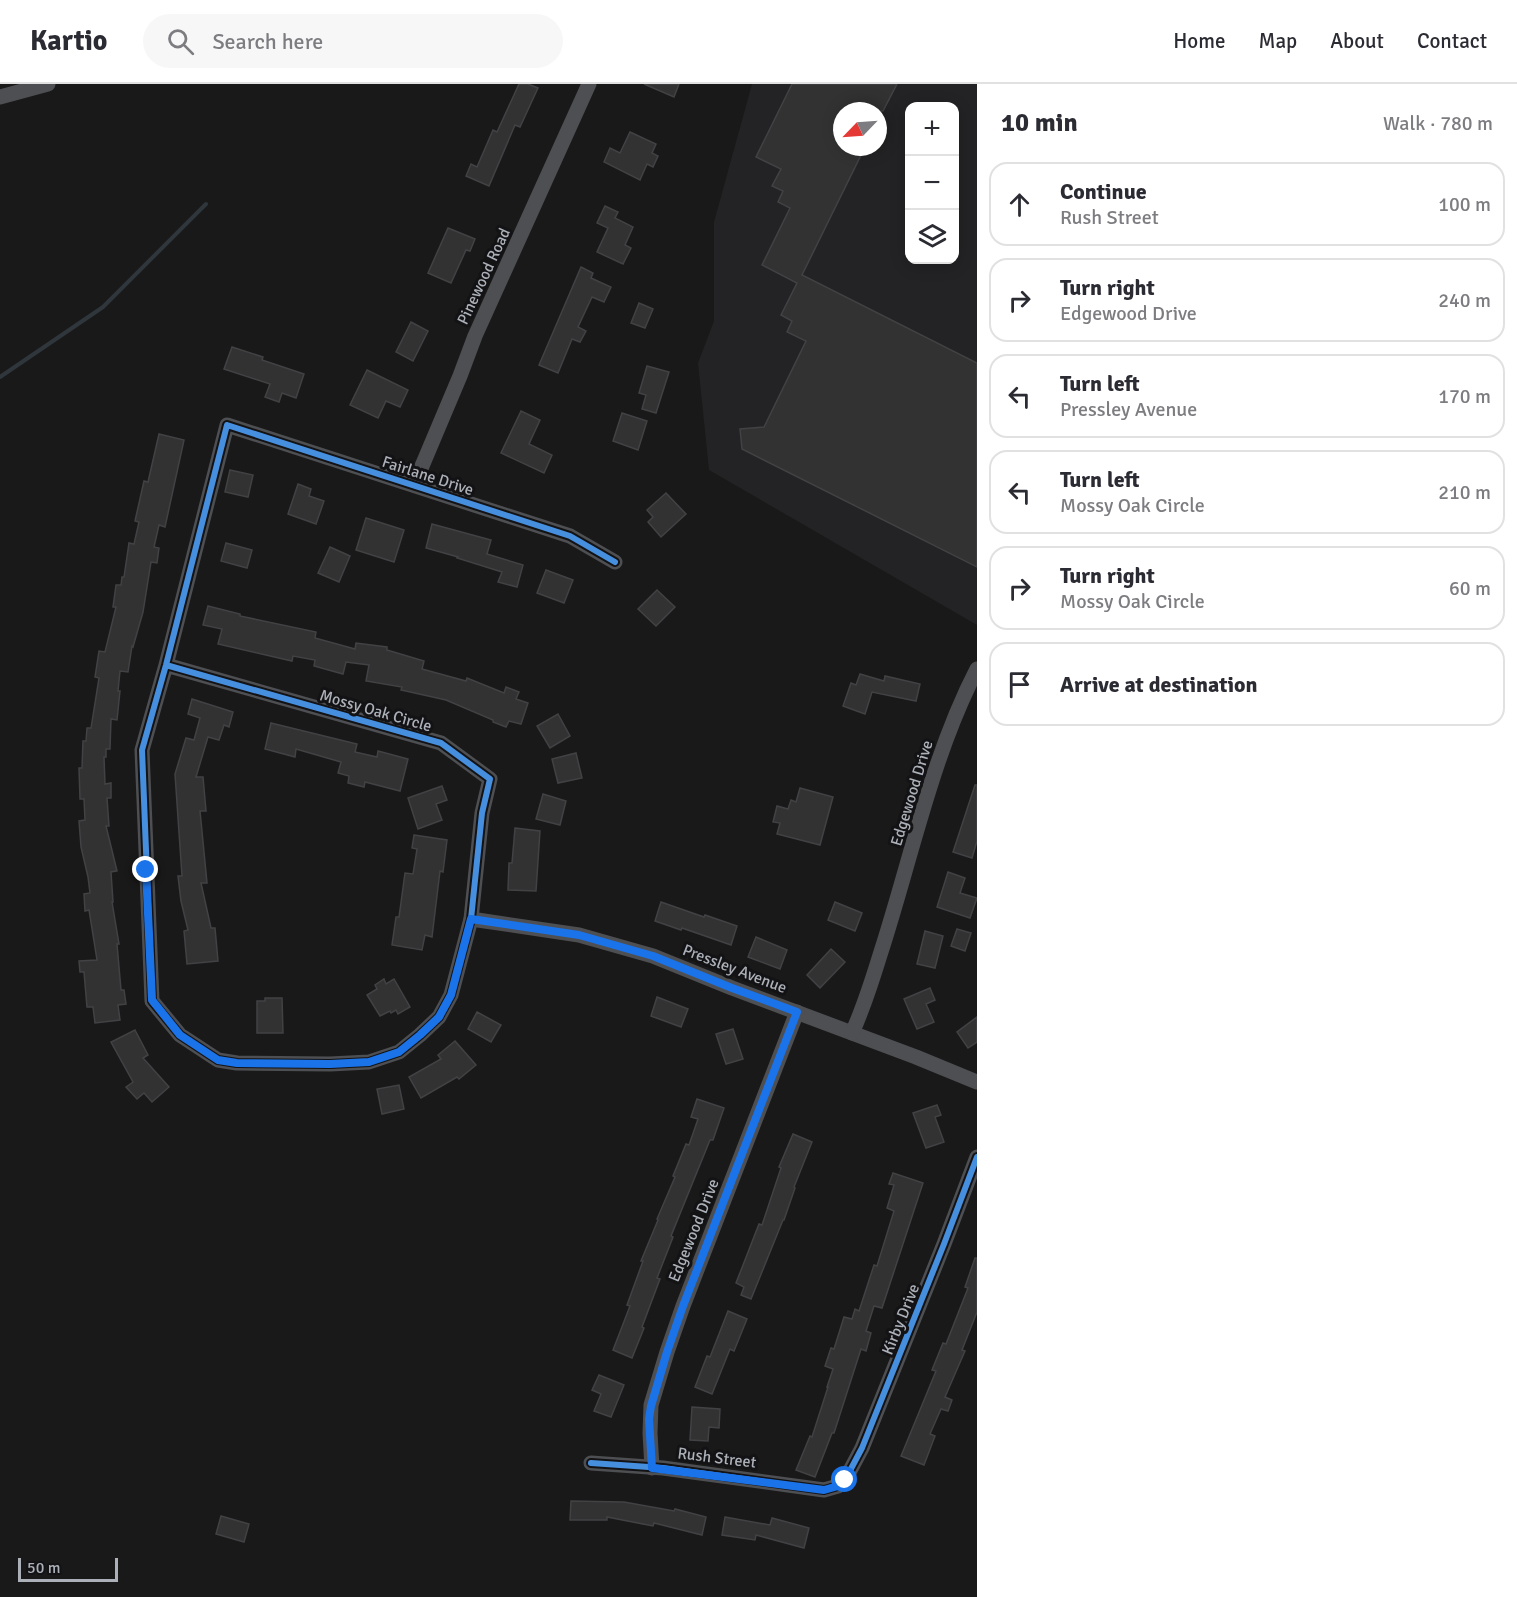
<!DOCTYPE html>
<meta charset="utf-8">
<style>
:root{--surface:#fff;--page:#f7f7f7;--text:#2b2b33;--muted:#7c7c81;--line:#e1e1e2}
body{margin:0;font-family:Signika,sans-serif;background:var(--page);color:var(--text)}
.controls{position:absolute;right:18px;top:18px;display:grid;overflow:hidden;border-radius:12px;box-shadow:0 3px 15px #0003}
.controls button{width:54px;height:54px;display:grid;place-items:center;padding:0;border:0;border-bottom:2px solid var(--line);background:var(--surface);color:var(--text);font:30px sans-serif}
.compass{position:absolute;left:833px;top:18px;width:54px;height:54px;border-radius:50%;background:var(--surface);box-shadow:0 3px 15px #0003;rotate:245deg}
.scale{position:absolute;left:18px;bottom:15px;width:100px;box-sizing:border-box;padding-left:6px;border:3px solid #acb0b8;border-top:0;font-size:16px;line-height:21px;white-space:nowrap;color:#acb0b8;-webkit-text-stroke:4px #131315;paint-order:stroke}
.stop{position:absolute;width:18px;height:18px;margin:-14px;border:4px solid #1a73e8;border-radius:50%;background:#fff}
.stop.end{background:#1a73e8;border-color:#fff;box-shadow:0 2px 6px #0008}
.list{margin:0;padding:0;list-style:none}
h2{display:flex;justify-content:space-between;align-items:center;height:78px;margin:0;padding:0 24px;font-size:26px}
h2 small{font-size:20px;font-weight:400;color:var(--muted)}
.list li{display:grid;grid-template-columns:39px 1fr auto;gap:18px;align-items:center;box-sizing:border-box;height:84px;margin:0 12px 12px;padding:0 12px;border:2px solid var(--line);border-radius:18px}
.list b{display:block;font-size:22px;white-space:nowrap}
.list p{margin:0;font-size:20px;white-space:nowrap;color:var(--muted)}
.list em{font-size:20px;font-style:normal;color:var(--muted)}
.icon{flex:none;width:33px;height:33px;fill:none;stroke:currentColor;stroke-width:2;stroke-linecap:round;stroke-linejoin:round}
.map{position:relative;flex:none;width:977px;height:1513px;overflow:hidden}
header{display:flex;align-items:center;gap:36px;box-sizing:border-box;height:84px;padding:0 30px;background:var(--surface);border-bottom:2px solid var(--line)}
header strong{font-size:28px}
nav{display:flex;gap:33px;margin-inline-start:auto;font-size:21px}
.search{width:420px;height:54px;background:var(--page);display:flex;align-items:center;gap:15px;box-sizing:border-box;padding:0 21px;border-radius:33px;color:var(--muted);font-size:22px}
main{display:flex}
aside{flex:1;background:var(--surface)}
.map>svg:first-child{display:block}
.built{fill:#232325;fill-rule:evenodd}
.lines{fill:none;stroke-linecap:round;stroke-linejoin:round}
.stream{stroke:#2f363c;stroke-width:4}
.building{fill:#323233;stroke:#424245;stroke-width:1.5}
.minor{stroke:#4e4f52;stroke-width:15}
.cycleway-casing{stroke:#131315;stroke-width:10}
.cycleway{stroke:#468fdf;stroke-width:6}
.route{stroke:#1a73e8;stroke-width:8}
.labels{text-anchor:middle;stroke-width:6;stroke-linejoin:round;paint-order:stroke}
.street-label{font-size:16px;fill:#acb0b8;stroke:#131315}
</style>
<header>
<strong>Kartio</strong>
<div class="search"><svg class="icon" aria-label="search" viewBox="0 0 24 24"><circle cx="10" cy="10" r="6"/><path d="M15 15l6 6"/></svg>Search here</div>
<nav><a>Home</a><a>Map</a><a>About</a><a>Contact</a></nav>
</header>
<main>
<div class="map">
<svg width="977" height="1513" viewBox="0 0 977 1513">
<rect width="100%" height="100%" fill="#191919"/>
<!-- built -->
<path class="built" d="M752 0H977V541L709 386 698 279 714 237V138ZM910 22H954V176H910ZM842 27H878V63H842Z"/>
<g class="lines">
<!-- stream -->
<polyline class="stream" points="0,293 103,223 206,120"/>
</g>
<!-- building -->
<g class="building">
<polygon points="519,0 528,0 538,4 520,43 515,41 489,102 466,92 471,80 477,83 493,46 497,48"/>
<polygon points="644,0 679,0 674,13"/>
<polygon points="792,0 897,0 883,27 842,27 842,63 865,63 802,191 977,279 977,483 742,365 740,345 764,343 806,257 787,248 792,237 781,231 797,199 762,181 790,124 778,118 783,107 772,102 781,85 756,73"/>
<polygon points="630,48 656,60 652,69 658,72 653,83 647,80 640,96 604,78 610,64 620,69"/>
<polygon points="605,122 618,128 615,134 633,143 625,161 631,164 623,180 597,168 608,144 597,139"/>
<polygon points="448,144 475,155 470,167 466,166 451,199 428,189"/>
<polygon points="581,183 593,189 591,194 611,203 604,218 592,213 578,243 586,247 580,258 572,255 558,289 539,281"/>
<polygon points="639,219 653,225 645,244 631,239"/>
<polygon points="411,238 428,247 413,277 396,268"/>
<polygon points="232,263 263,273 262,276 304,290 296,314 282,309 279,318 265,313 270,300 224,285"/>
<polygon points="647,282 669,288 656,329 642,325 646,311 639,309"/>
<polygon points="367,286 408,306 400,323 386,317 378,334 350,321"/>
<polygon points="521,327 540,336 529,360 552,371 544,389 501,369"/>
<polygon points="622,329 647,337 638,366 613,357"/>
<polygon points="159,350 184,356 165,443 159,441 154,463 159,464 157,479 151,478 143,528 133,563 132,562 128,588 120,587 118,607 120,607 117,636 111,635 110,665 106,665 106,673 104,673 105,700 111,699 111,714 107,714 109,742 106,742 117,787 111,788 113,818 112,818 119,860 117,860 121,906 124,906 126,920 118,921 120,936 95,939 93,923 87,923 84,888 80,888 79,877 97,876 89,826 85,827 84,810 90,809 88,793 81,763 79,737 85,736 84,715 80,715 79,684 82,684 83,657 86,657 87,644 91,644 99,594 95,593 99,567 105,568 116,523 113,523 116,501 121,501 122,493 124,493 129,459 134,460 139,438 135,437 144,397 148,398"/>
<polygon points="230,386 253,391 248,413 225,408"/>
<polygon points="298,400 311,405 309,412 324,417 316,440 288,430"/>
<polygon points="666,409 686,430 661,453 648,438 653,433 647,426"/>
<polygon points="366,434 404,446 394,478 356,466"/>
<polygon points="432,440 491,456 487,470 523,481 517,503 498,498 502,488 457,474 458,473 426,464"/>
<polygon points="226,459 252,466 247,484 221,477"/>
<polygon points="330,463 350,472 339,498 318,489"/>
<polygon points="546,486 573,496 564,519 537,509"/>
<polygon points="657,506 675,523 656,542 638,525"/>
<polygon points="208,522 240,530 240,532 316,548 315,554 355,565 356,559 387,563 387,566 424,577 422,585 466,597 467,594 504,609 506,603 519,608 516,615 528,619 521,640 509,637 506,643 493,638 493,636 446,616 401,606 402,603 366,597 369,581 346,578 343,590 314,582 315,576 293,572 292,577 218,560 222,545 203,541"/>
<polygon points="860,590 884,597 885,592 920,600 916,617 872,608 865,630 843,622 851,599 856,601"/>
<polygon points="192,615 233,628 229,643 224,641 219,656 208,653 196,693 203,693 206,727 200,727 207,799 201,799 211,844 215,844 218,877 187,880 184,847 188,846 181,817 178,792 182,792 175,690 186,654 194,656 200,634 188,630"/>
<polygon points="558,630 570,652 550,664 537,642"/>
<polygon points="271,639 357,660 355,668 377,673 378,667 408,675 400,707 365,698 364,703 348,699 349,692 338,689 341,678 296,665 295,673 265,665"/>
<polygon points="576,669 582,694 558,699 552,675"/>
<polygon points="975,701 977,701 977,757 972,774 953,768"/>
<polygon points="442,702 447,716 436,720 442,736 418,745 408,714"/>
<polygon points="800,704 833,713 820,761 777,750 780,739 773,738 777,722 788,725 791,716 796,718"/>
<polygon points="543,710 566,717 560,741 536,735"/>
<polygon points="515,744 540,747 536,807 508,806 509,779 512,779"/>
<polygon points="414,751 447,756 443,788 440,787 432,853 425,851 422,866 392,861 396,833 399,833 405,789 413,790 417,765 412,764"/>
<polygon points="948,788 965,794 960,809 977,814 970,834 937,823"/>
<polygon points="661,818 704,833 705,831 737,842 731,861 682,844 681,846 655,837"/>
<polygon points="835,818 862,829 855,847 828,836"/>
<polygon points="957,845 971,849 965,867 951,862"/>
<polygon points="925,847 943,852 935,884 917,880"/>
<polygon points="756,853 787,866 780,885 748,873"/>
<polygon points="831,865 845,878 820,904 807,891"/>
<polygon points="384,895 386,900 394,895 410,923 398,930 396,926 391,929 390,927 380,932 367,911 377,905 375,901"/>
<polygon points="930,904 935,916 926,920 934,938 917,945 904,915"/>
<polygon points="657,913 688,925 681,943 651,932"/>
<polygon points="265,914 282,914 283,949 257,949 257,917 265,917"/>
<polygon points="477,928 501,941 491,958 468,945"/>
<polygon points="977,933 977,958 968,964 957,948"/>
<polygon points="733,945 743,975 726,980 716,950"/>
<polygon points="135,946 148,971 143,974 169,1003 152,1018 144,1009 137,1015 126,1003 133,998 111,958"/>
<polygon points="455,957 476,981 459,995 457,993 421,1014 409,993 441,975 438,971"/>
<polygon points="399,1001 404,1025 382,1030 377,1005"/>
<polygon points="697,1015 724,1024 713,1056 710,1056 671,1152 673,1153 657,1194 660,1195 642,1243 644,1244 632,1274 613,1266 630,1222 627,1221 643,1177 641,1177 658,1136 657,1135 675,1093 673,1092 686,1060 689,1061 698,1035 691,1033"/>
<polygon points="937,1021 941,1031 935,1033 944,1058 926,1064 913,1029"/>
<polygon points="793,1050 812,1058 794,1103 795,1104 784,1136 783,1136 751,1215 741,1211 744,1203 736,1199 759,1140 762,1141 781,1084 779,1083"/>
<polygon points="893,1089 923,1099 882,1224 874,1222 866,1247 871,1249 866,1267 861,1265 834,1349 832,1349 815,1393 796,1386 810,1352 812,1353 828,1303 827,1303 833,1285 825,1282 831,1264 834,1265 844,1233 852,1235 855,1225 859,1227 874,1181 877,1182 894,1127 887,1124 894,1101 889,1100"/>
<polygon points="975,1174 977,1174 977,1228 962,1266 965,1267 945,1313 952,1316 948,1327 941,1325 930,1350 935,1352 924,1381 901,1372 936,1287 932,1286 943,1259 946,1260 968,1204 965,1203"/>
<polygon points="728,1227 747,1235 734,1267 730,1265 712,1310 695,1303 707,1272 710,1273"/>
<polygon points="599,1291 624,1301 611,1333 594,1327 601,1310 592,1306"/>
<polygon points="692,1323 720,1325 719,1344 709,1343 708,1357 690,1356"/>
<polygon points="571,1417 624,1418 674,1427 675,1425 706,1433 702,1451 654,1439 653,1442 607,1433 607,1436 570,1436"/>
<polygon points="221,1432 249,1440 244,1458 216,1450"/>
<polygon points="725,1433 770,1441 772,1434 809,1444 804,1464 756,1451 755,1456 722,1451"/>
</g>
<g class="lines">
<!-- minor -->
<g class="minor">
<polyline points="0,13 48,0"/>
<polyline points="414,401 460,292 475,252 589,0"/>
<polyline points="166,581 441,659 490,695 482,729 471,835 451,911 439,933 420,951 399,968 369,978 330,980 237,979 218,976 180,951 152,917 142,666 166,581 227,341 570,452 615,478"/>
<polyline points="471,835 579,851 653,872 732,904 916,973 977,998"/>
<path d="M852 949C864 923 872 897 880 871 911 776 931 674 977 585"/>
<polyline points="591,1379 663,1384 824,1406 838,1402 845,1396 862,1364 944,1160 977,1073"/>
<polyline points="652,1384 650,1349 651,1321 667,1268 683,1222 797,928"/>
</g>
<!-- cycleway casing -->
<g class="cycleway-casing">
<g id="cycleway">
<polyline points="166,581 441,659 490,695 482,729 471,835 451,911 439,933 420,951 399,968 369,978 330,980 237,979 218,976 180,951 152,917 142,666 166,581 227,341 570,452 615,478"/>
<polyline points="591,1379 663,1384 824,1406 838,1402 845,1396 862,1364 944,1160 977,1073"/>
</g>
</g>
<!-- cycleway -->
<use href="#cycleway" class="cycleway"/>
</g>
<g class="lines">
<!-- route -->
<polyline class="route" points="146,786 152,916 180,951 218,976 237,979 330,980 369,978 399,968 420,951 439,933 451,911 471,835 579,851 653,872 732,904 797,928 683,1222 667,1268 651,1322 649,1335 652,1384 824,1406 838,1402 845,1396"/>
</g>
<g class="labels">
<!-- street labels -->
<g class="street-label">
<text transform="translate(483 192) rotate(-65)" y="6">Pinewood Road</text>
<text transform="translate(428 391) rotate(18)" y="6">Fairlane Drive</text>
<text transform="translate(376 626) rotate(16)" y="6">Mossy Oak Circle</text>
<text transform="translate(911 709) rotate(-73)" y="6">Edgewood Drive</text>
<text transform="translate(735 884) rotate(21)" y="6">Pressley Avenue</text>
<text transform="translate(693 1146) rotate(-68)" y="6">Edgewood Drive</text>
<text transform="translate(900 1235) rotate(-68)" y="6">Kirby Drive</text>
<text transform="translate(717 1373) rotate(7)" y="6">Rush Street</text>
</g>
</g>
</svg>
<div class="controls">
<button>+</button>
<button>−</button>
<button><svg class="icon" aria-label="layers" viewBox="0 0 24 24"><path d="M12 4l9 5-9 5-9-5zM3 14l9 5 9-5"/></svg></button>
</div>
<svg class="compass" viewBox="-18 -18 36 36"><path d="M0-13l5 13h-10z" fill="#e53935"/><path d="M0 13l5-13h-10z" fill="#7c7c81"/></svg>
<div class="scale">50 m</div>
<div class="stop" style="left:845px;top:1396px"></div>
<div class="stop end" style="left:146px;top:786px"></div>
</div>
<aside>
<h2>10 min<small>Walk · 780 m</small></h2>
<ul class="list">
<li><svg class="icon" aria-label="ahead" viewBox="0 0 24 24"><path d="M12 20V5M6 11l6-6 6 6"/></svg><div><b>Continue</b><p>Rush Street</p></div><em>100 m</em></li>
<li><svg class="icon" aria-label="right" viewBox="0 0 24 24"><path d="M7 20v-9h11M14 6l5 5-5 5"/></svg><div><b>Turn right</b><p>Edgewood Drive</p></div><em>240 m</em></li>
<li><svg class="icon" aria-label="left" viewBox="0 0 24 24"><path d="M17 20v-9H6M10 6l-5 5 5 5"/></svg><div><b>Turn left</b><p>Pressley Avenue</p></div><em>170 m</em></li>
<li><svg class="icon" aria-label="left" viewBox="0 0 24 24"><path d="M17 20v-9H6M10 6l-5 5 5 5"/></svg><div><b>Turn left</b><p>Mossy Oak Circle</p></div><em>210 m</em></li>
<li><svg class="icon" aria-label="right" viewBox="0 0 24 24"><path d="M7 20v-9h11M14 6l5 5-5 5"/></svg><div><b>Turn right</b><p>Mossy Oak Circle</p></div><em>60 m</em></li>
<li><svg class="icon" aria-label="arrive" viewBox="0 0 24 24"><path d="M6 21V4h12l-3 4 3 4H6"/></svg><div><b>Arrive at destination</b></div></li>
</ul>
</aside>
</main>
